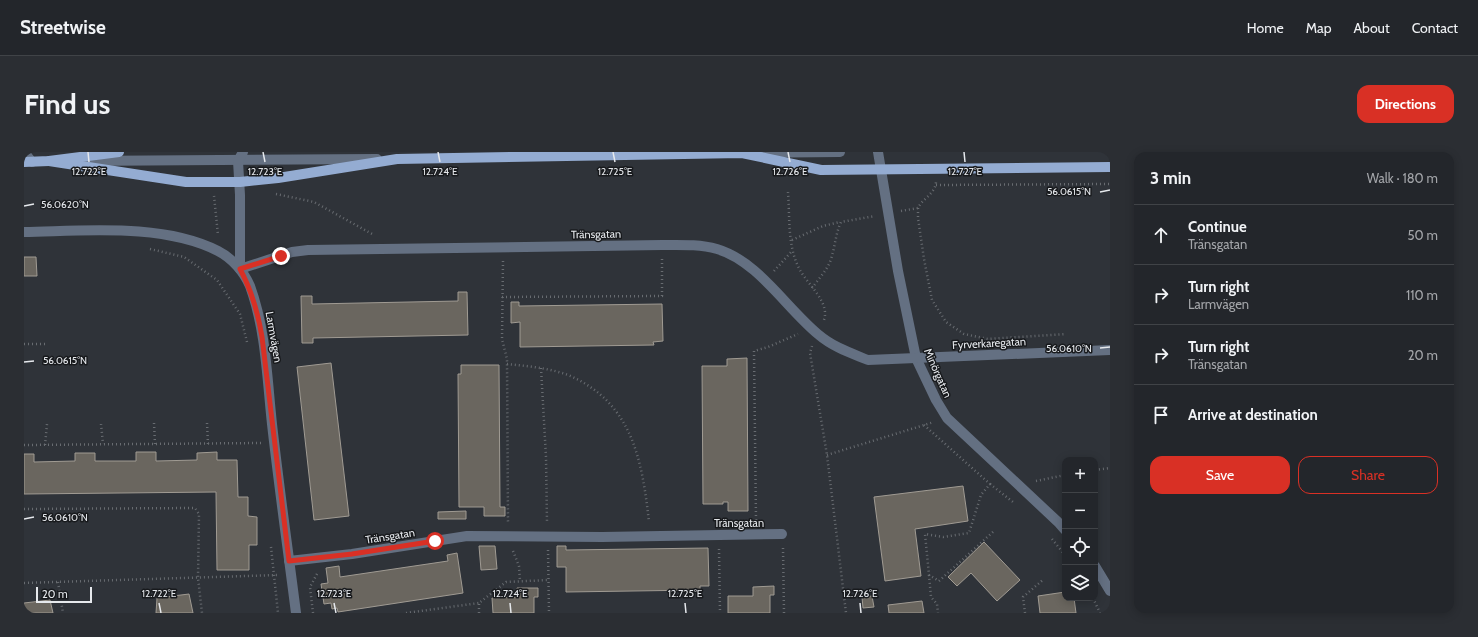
<!DOCTYPE html>
<meta charset="utf-8">
<style>
:root{--surface:#23262b;--page:#2b2e33;--text:#f1f3f6;--muted:#a3a5a9;--line:#404347;--accent:#d93025}
body{margin:0;font-family:Cabin,sans-serif;background:var(--page);color:var(--text)}
.controls{position:absolute;right:12px;bottom:12px;display:grid;overflow:hidden;border-radius:8px;box-shadow:0 2px 10px #0003}
.controls button{width:36px;height:36px;display:grid;place-items:center;padding:0;border:0;border-bottom:1px solid var(--line);background:var(--surface);color:var(--text);font:20px sans-serif}
.scale{position:absolute;left:12px;bottom:10px;width:56px;box-sizing:border-box;padding-left:4px;border:2px solid #e6e9ed;border-top:0;font-size:11px;line-height:14px;white-space:nowrap;color:#e6e9ed;-webkit-text-stroke:3px #181a1d;paint-order:stroke}
.stop{position:absolute;width:12px;height:12px;margin:-9px;border:3px solid #d93025;border-radius:50%;background:#fff}
.stop.end{background:#d93025;border-color:#fff;box-shadow:0 1px 4px #0008}
.list{margin:0;padding:0;list-style:none}
h2{display:flex;justify-content:space-between;align-items:center;height:52px;margin:0;padding:0 16px;font-size:17px}
h2 small{font-size:13px;font-weight:400;color:var(--muted)}
.list li{display:grid;grid-template-columns:26px 1fr auto;gap:12px;align-items:center;box-sizing:border-box;height:60px;padding:0 16px;border-top:1px solid var(--line)}
.list b{display:block;font-size:15px;white-space:nowrap}
.list p{margin:0;font-size:13px;white-space:nowrap;color:var(--muted)}
.list em{font-size:13px;font-style:normal;color:var(--muted)}
.actions{display:flex;gap:8px;padding:12px 16px}
.actions a{flex:1;padding:9px 0;border:1px solid var(--accent);border-radius:12px;text-align:center;font-size:14px;color:var(--accent)}
.actions .main{background:var(--accent);color:#fff}
.icon{flex:none;width:22px;height:22px;fill:none;stroke:currentColor;stroke-width:2;stroke-linecap:round;stroke-linejoin:round}
.map{position:relative;flex:none;width:1086px;height:461px;overflow:hidden;border-radius:12px}
header{display:flex;align-items:center;gap:24px;box-sizing:border-box;height:56px;padding:0 20px;background:var(--surface);border-bottom:1px solid var(--line)}
header strong{font-size:19px}
nav{display:flex;gap:22px;margin-inline-start:auto;font-size:14px}
.intro{display:flex;align-items:center;justify-content:space-between;box-sizing:border-box;height:96px;padding:0 24px}
h1{margin:0;font-size:28px}
.button{padding:10px 18px;border-radius:12px;background:var(--accent);color:#fff;font-size:14px;font-weight:700}
main{display:flex;gap:24px;padding:0 24px}
aside{flex:1;background:var(--surface);border-radius:12px;box-shadow:0 2px 10px #0003}
.map>svg:first-child{display:block}
.building{fill:#6a665f;stroke:#a09b93}
.lines{fill:none;stroke-linecap:round;stroke-linejoin:round}
.path{stroke:#686c71;stroke-width:2.5;stroke-dasharray:1 3;stroke-linecap:butt}
.minor{stroke:#647082;stroke-width:10}
.major{stroke:#94acd2;stroke-width:10}
.route{stroke:#d93025;stroke-width:5}
.ticks{fill:none;stroke:#e6e9ed;stroke-width:1.5}
.labels{text-anchor:middle;stroke-width:3;stroke-linejoin:round;paint-order:stroke}
.street-label{font-size:11px;fill:#e6e9ed;stroke:#181a1d}
.ticks-label{font-size:10px;text-anchor:middle;fill:#e6e9ed;stroke:#181a1d;stroke-width:3;stroke-linejoin:round;paint-order:stroke}
</style>
<header>
<strong>Streetwise</strong>
<nav><a>Home</a><a>Map</a><a>About</a><a>Contact</a></nav>
</header>
<div class="intro"><h1>Find us</h1><a class="button">Directions</a></div>
<main>
<div class="map">
<svg width="1086" height="461" viewBox="0 0 1086 461">
<rect width="100%" height="100%" fill="#2f3339"/>
<!-- building -->
<g class="building">
<polygon points="0,105 12,105 13,124 0,124"/>
<polygon points="434,140 443,140 444,183 289,186 289,191 278,191 277,144 288,144 288,152 434,149"/>
<polygon points="487,150 495,150 495,154 638,152 639,189 629,190 630,193 496,195 496,170 487,171"/>
<polygon points="723,206 724,359 704,359 704,350 699,350 699,352 679,352 678,214 703,214 703,207"/>
<polygon points="307,211 325,364 290,368 273,215"/>
<polygon points="437,213 475,213 476,355 481,355 481,364 460,364 460,355 435,355 434,222 437,222"/>
<polygon points="112,300 132,300 132,309 173,308 173,301 193,300 193,308 213,308 214,345 224,345 224,364 233,365 233,393 225,393 225,418 193,418 192,340 0,342 0,302 10,302 10,310 51,309 51,301 71,301 71,309 112,309"/>
<polygon points="939,334 944,369 891,377 897,424 861,429 850,345"/>
<polygon points="442,359 442,367 414,367 414,360"/>
<polygon points="960,390 996,428 973,449 947,421 933,434 924,425"/>
<polygon points="455,394 471,394 473,417 457,418"/>
<polygon points="533,394 542,394 542,398 684,396 685,434 676,434 676,438 542,440 542,415 533,415"/>
<polygon points="433,401 439,441 314,460 313,456 308,457 307,451 300,452 297,432 304,431 302,416 315,414 316,425 424,409 423,403"/>
<polygon points="750,434 750,443 746,443 746,461 704,461 704,444 729,444 729,435"/>
<polygon points="493,436 514,436 514,445 510,445 510,461 469,461 468,446 493,445"/>
<polygon points="1041,440 1041,446 1050,446 1052,461 1016,461 1014,444"/>
<polygon points="165,442 169,461 132,461 133,446"/>
<polygon points="848,444 850,455 839,456 838,445"/>
<polygon points="26,448 29,461 0,461 0,451"/>
<polygon points="898,449 900,461 865,461 864,453"/>
</g>
<g class="lines">
<!-- path -->
<g class="path">
<polyline points="912,33 1086,32"/>
<path d="M764 40C766 65 763 95 776 118 784 133 806 150 800 168"/>
<polyline points="252,42 290,50 350,83"/>
<polyline points="190,44 194,83"/>
<polyline points="894,56 894,66 900,107 908,148 922,170 940,182 964,187 1042,182"/>
<path d="M877 59 894 56C899 46 911 42 912 30"/>
<polyline points="768,88 799,74 816,70"/>
<polyline points="126,97 160,105 193,128 216,162 223,190"/>
<polyline points="479,109 478,187 483,207 484,371"/>
<polyline points="750,119 768,99"/>
<path d="M788 136C794 128 802 119 806 110 811 97 811 83 817 70L851 64"/>
<polyline points="478,145 638,144 638,107"/>
<polyline points="0,192 22,192"/>
<polyline points="788,194 786,201 803,303 822,461"/>
<path d="M483 212C503 214 525 216 544 223 608 250 618 307 625 370"/>
<polyline points="517,216 522,305 523,371"/>
<polyline points="130,271 131,292"/>
<polyline points="183,271 184,292"/>
<polyline points="77,272 79,292"/>
<polyline points="900,273 966,332 957,343 945,381 919,385 901,382 905,423 915,429 970,379"/>
<polyline points="0,293 237,291"/>
<polyline points="21,293 23,272"/>
<polyline points="803,303 910,270"/>
<polyline points="1071,318 1086,316"/>
<polyline points="1012,329 1041,323"/>
<polyline points="966,332 989,350"/>
<polyline points="0,357 171,356 175,362 174,426 178,461"/>
<polyline points="732,368 730,199 744,195 774,182"/>
<polyline points="1028,387 1041,403"/>
<polyline points="247,395 254,461"/>
<polyline points="759,396 760,461"/>
<polyline points="695,397 696,461"/>
<polyline points="524,398 525,461"/>
<polyline points="489,399 495,414 496,429"/>
<polyline points="905,423 907,445 913,452 914,461"/>
<polyline points="34,430 39,461"/>
<polyline points="0,431 253,423"/>
<polyline points="1069,446 1076,461"/>
<polyline points="289,461 286,435 294,420"/>
<polyline points="382,461 455,451"/>
<polyline points="455,461 455,451 482,430 524,428"/>
<polyline points="1001,461 999,445 1020,427"/>
</g>
<!-- minor -->
<g class="minor">
<polyline points="0,0 8,10"/>
<polyline points="854,0 874,119 892,206 912,248 923,266 1034,370 1041,378"/>
<polyline points="726,1 816,0"/>
<polyline points="51,9 353,7"/>
<path d="M0 80C61 79 139 71 194 99 208 106 220 120 226 134 242 178 243 226 248 272 255 335 264 398 272 461"/>
<path d="M216 117 268 100 284 98 638 93C656 93 675 92 693 97 734 109 762 156 795 183 809 195 827 201 844 208L1086 198"/>
<polyline points="216,117 216,43 214,9 219,0"/>
<polyline points="265,409 328,402 443,384 578,385 758,382"/>
<polyline points="1071,414 1086,439"/>
</g>
<!-- major -->
<g class="major">
<polyline points="25,9 162,30 216,30 254,26 373,7 718,1 797,18 1086,15"/>
<polyline points="0,10 25,9 95,0"/>
</g>
</g>
<g class="lines">
<!-- route -->
<path class="route" d="M257 104 216 117C228 139 234 161 238 185L265 409 328 402 411 389"/>
</g>
<!-- ticks -->
<path class="ticks" d="M64 0 65 10M239 0 241 10M414 0 416 10M589 0 591 10M764 0 766 10M940 0 941 10M1076 40 1086 38M0 54 10 52M1076 196 1086 195M0 210 10 209M0 367 10 365M135 451 137 461M310 451 312 461M486 451 487 461M661 451 662 461M836 451 837 461"/>
<g class="labels">
<!-- street labels -->
<g class="street-label">
<text transform="translate(572 82) rotate(-1)" y="4">Tränsgatan</text>
<text transform="translate(250 185) rotate(80)" y="4">Larmvägen</text>
<text transform="translate(965 191) rotate(-3)" y="4">Fyrverkaregatan</text>
<text transform="translate(914 221) rotate(66)" y="4">Minörgatan</text>
<text x="715" y="375">Tränsgatan</text>
<text transform="translate(366 384) rotate(-9)" y="4">Tränsgatan</text>
</g>
</g>
<g class="ticks-label">
<text x="65" y="23">12.722°E</text>
<text x="241" y="23">12.723°E</text>
<text x="416" y="23">12.724°E</text>
<text x="591" y="23">12.725°E</text>
<text x="766" y="23">12.726°E</text>
<text x="941" y="23">12.727°E</text>
<text x="1045" y="43">56.0615°N</text>
<text x="41" y="56">56.0620°N</text>
<text x="1045" y="200">56.0610°N</text>
<text x="41" y="212">56.0615°N</text>
<text x="41" y="369">56.0610°N</text>
<text x="135" y="445">12.722°E</text>
<text x="310" y="445">12.723°E</text>
<text x="486" y="445">12.724°E</text>
<text x="661" y="445">12.725°E</text>
<text x="836" y="445">12.726°E</text>
</g>
</svg>
<div class="controls">
<button>+</button>
<button>−</button>
<button><svg class="icon" aria-label="locate" viewBox="0 0 24 24"><circle cx="12" cy="12" r="6"/><path d="M12 2v4M12 18v4M2 12h4M18 12h4"/></svg></button>
<button><svg class="icon" aria-label="layers" viewBox="0 0 24 24"><path d="M12 4l9 5-9 5-9-5zM3 14l9 5 9-5"/></svg></button>
</div>
<div class="scale">20 m</div>
<div class="stop" style="left:411px;top:389px"></div>
<div class="stop end" style="left:257px;top:104px"></div>
</div>
<aside>
<h2>3 min<small>Walk · 180 m</small></h2>
<ul class="list">
<li><svg class="icon" aria-label="ahead" viewBox="0 0 24 24"><path d="M12 20V5M6 11l6-6 6 6"/></svg><div><b>Continue</b><p>Tränsgatan</p></div><em>50 m</em></li>
<li><svg class="icon" aria-label="right" viewBox="0 0 24 24"><path d="M7 20v-9h11M14 6l5 5-5 5"/></svg><div><b>Turn right</b><p>Larmvägen</p></div><em>110 m</em></li>
<li><svg class="icon" aria-label="right" viewBox="0 0 24 24"><path d="M7 20v-9h11M14 6l5 5-5 5"/></svg><div><b>Turn right</b><p>Tränsgatan</p></div><em>20 m</em></li>
<li><svg class="icon" aria-label="arrive" viewBox="0 0 24 24"><path d="M6 21V4h12l-3 4 3 4H6"/></svg><div><b>Arrive at destination</b></div></li>
</ul>
<div class="actions"><a class="main">Save</a><a>Share</a></div>
</aside>
</main>
